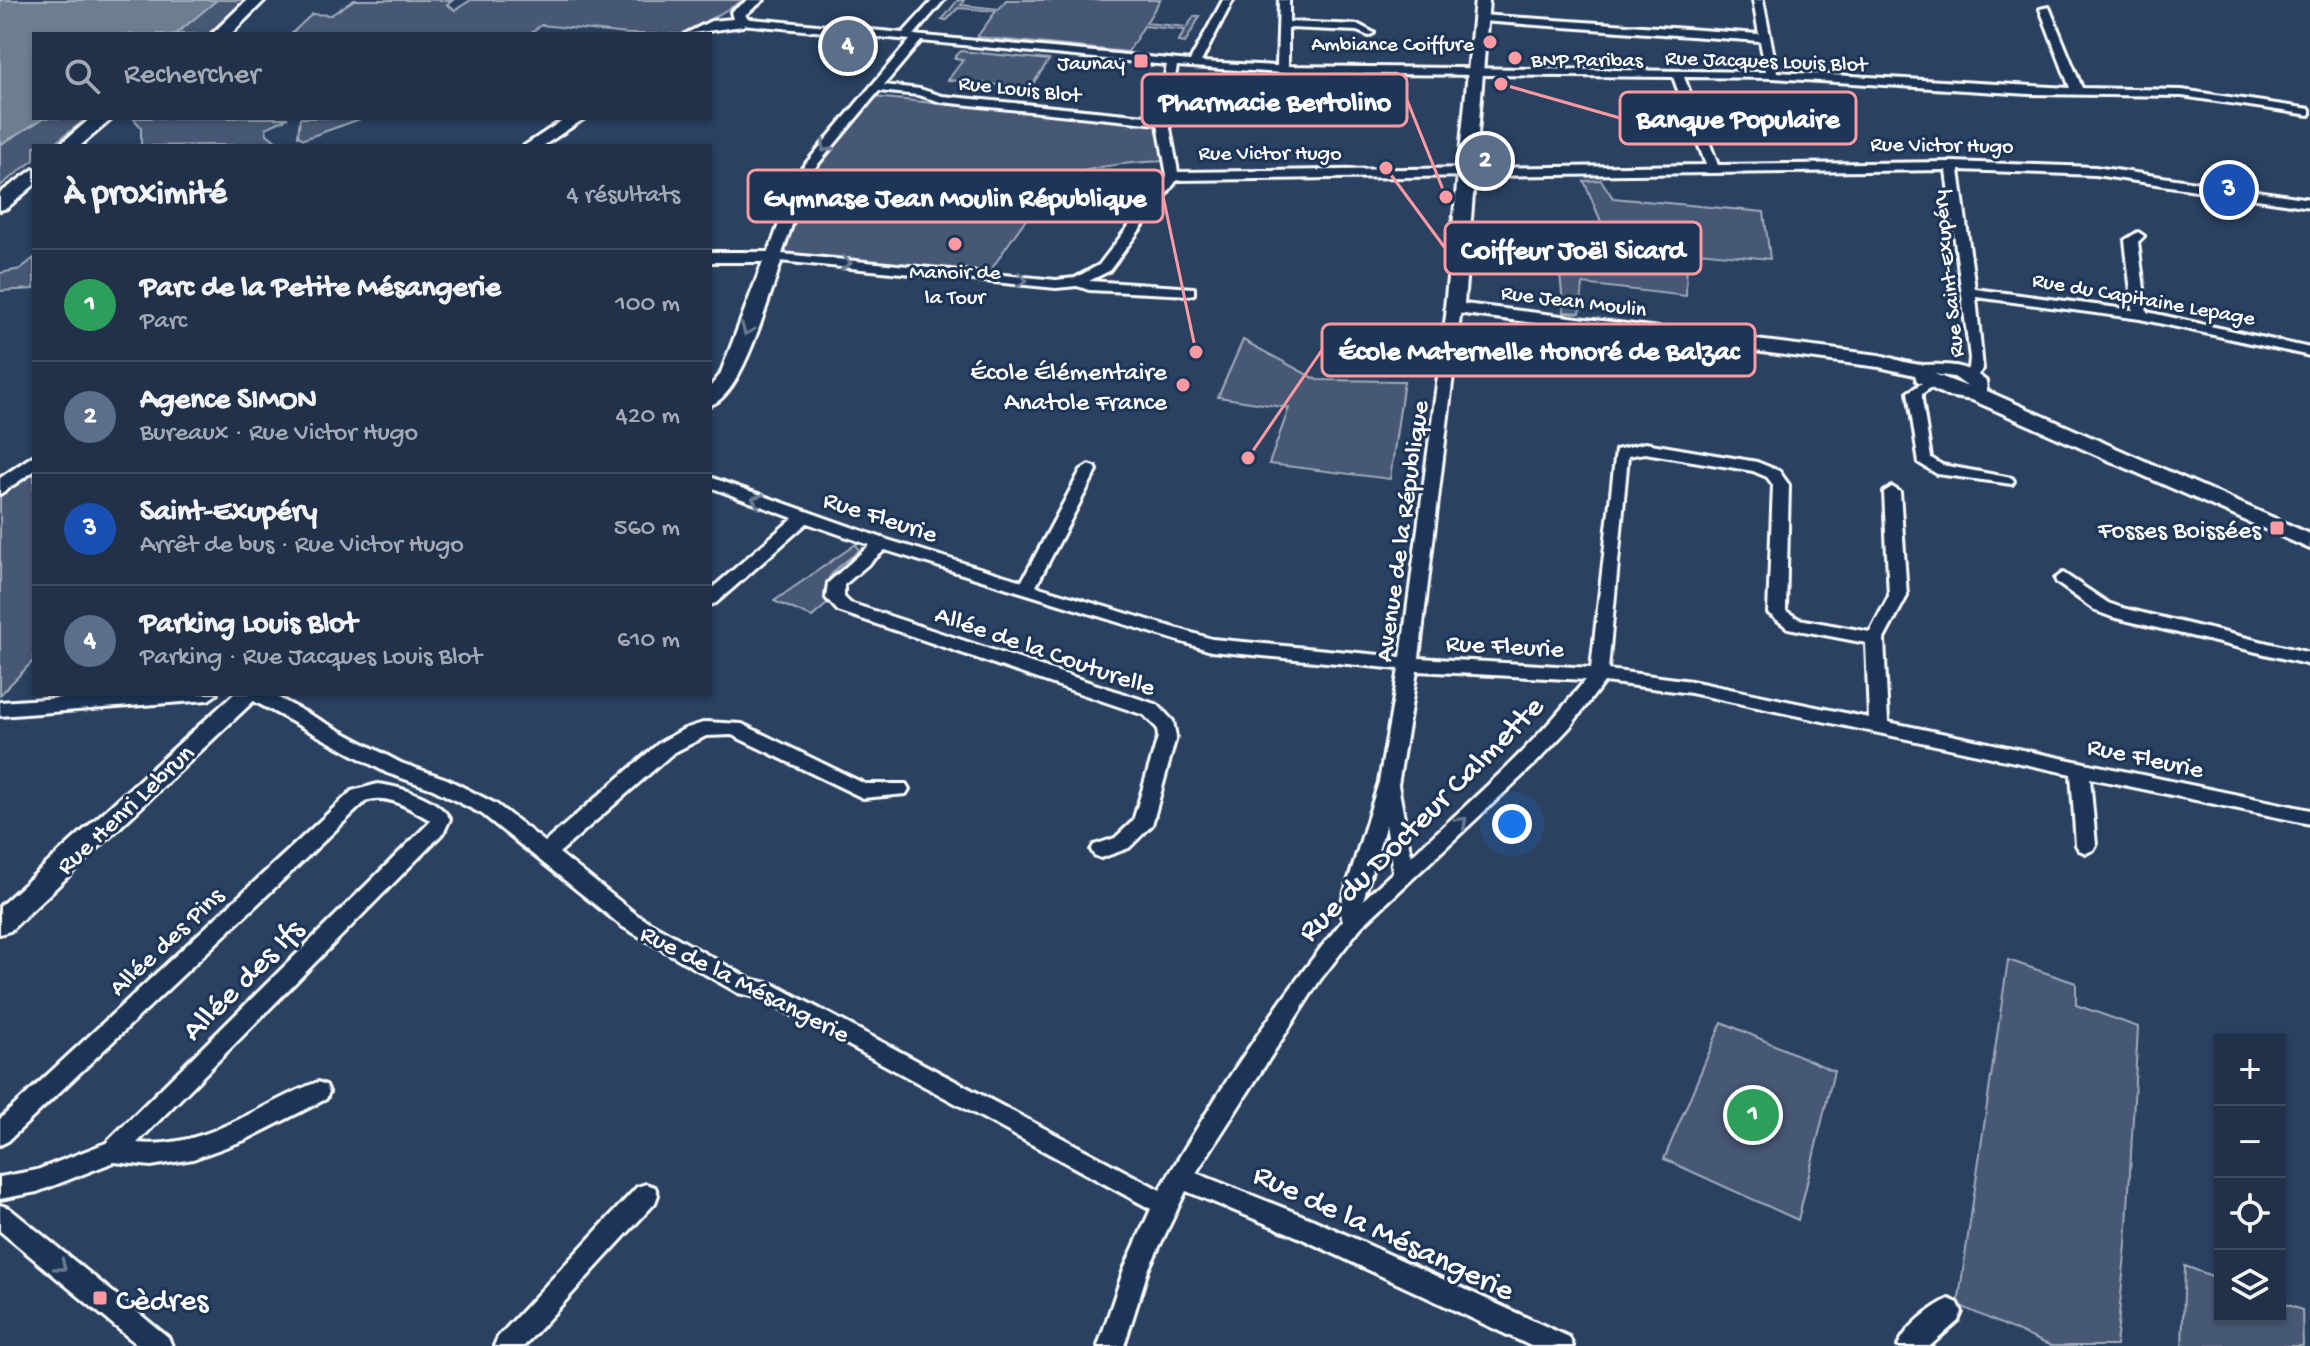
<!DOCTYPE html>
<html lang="fr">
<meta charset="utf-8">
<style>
:root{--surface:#203149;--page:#283950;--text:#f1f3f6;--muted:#a2a9b4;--line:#3d4c61;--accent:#e69b98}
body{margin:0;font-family:"Gochi Hand",sans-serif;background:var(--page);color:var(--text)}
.controls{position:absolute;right:24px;bottom:24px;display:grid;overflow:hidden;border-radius:0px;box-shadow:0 2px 6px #0004}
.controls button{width:72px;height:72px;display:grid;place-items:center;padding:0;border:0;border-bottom:2px solid var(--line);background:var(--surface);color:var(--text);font:40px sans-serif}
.you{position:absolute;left:1512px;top:824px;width:28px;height:28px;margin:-20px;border:6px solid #fff;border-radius:50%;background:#1a73e8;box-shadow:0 0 0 12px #1a73e833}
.badge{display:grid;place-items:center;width:52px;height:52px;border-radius:50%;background:var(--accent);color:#fff;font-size:26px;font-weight:700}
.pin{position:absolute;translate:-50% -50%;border:4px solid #fff;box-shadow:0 2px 8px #0006}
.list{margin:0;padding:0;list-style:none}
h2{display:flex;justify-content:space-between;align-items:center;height:104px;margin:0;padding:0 32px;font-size:34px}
h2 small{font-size:26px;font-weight:400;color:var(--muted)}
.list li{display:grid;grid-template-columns:52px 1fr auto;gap:24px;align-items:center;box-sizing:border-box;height:112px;padding:0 32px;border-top:2px solid var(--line)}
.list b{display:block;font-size:30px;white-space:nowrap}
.list p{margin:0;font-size:26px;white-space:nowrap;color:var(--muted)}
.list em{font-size:26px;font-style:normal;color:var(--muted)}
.icon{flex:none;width:44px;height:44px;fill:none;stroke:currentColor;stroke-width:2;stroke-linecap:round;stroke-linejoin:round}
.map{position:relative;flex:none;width:2310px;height:1346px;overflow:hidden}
.search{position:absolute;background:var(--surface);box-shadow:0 2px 6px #0004;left:32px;top:32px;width:680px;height:88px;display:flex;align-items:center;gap:20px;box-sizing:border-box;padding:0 28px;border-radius:0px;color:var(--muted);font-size:30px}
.panel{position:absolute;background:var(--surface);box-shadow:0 2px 6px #0004;left:32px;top:144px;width:680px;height:552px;border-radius:0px}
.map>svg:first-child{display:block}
.green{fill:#465975;stroke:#a2acba;stroke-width:2}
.water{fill:#6d7d92;stroke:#a7b1be;stroke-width:2}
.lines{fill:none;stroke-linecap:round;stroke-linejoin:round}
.minor-casing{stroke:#fff;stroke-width:6}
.tertiary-casing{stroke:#fff;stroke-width:6}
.primary-casing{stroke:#fff;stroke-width:6}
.minor{fill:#1d3557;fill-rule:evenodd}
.tertiary{fill:#1d3557;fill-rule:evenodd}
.primary{fill:#1d3557;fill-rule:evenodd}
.oneway{stroke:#6c7c92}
.poi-dot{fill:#ff9aa2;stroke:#1d3557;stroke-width:3}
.labels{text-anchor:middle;stroke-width:6;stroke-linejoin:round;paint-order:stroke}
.far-poi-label{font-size:22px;fill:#fff;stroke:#1d3557;text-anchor:end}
.far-street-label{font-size:22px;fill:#fff;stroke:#1d3557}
.poi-label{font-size:26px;fill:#fff;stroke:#1d3557;text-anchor:end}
.street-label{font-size:26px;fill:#fff;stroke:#1d3557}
.near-street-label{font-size:32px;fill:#fff;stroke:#1d3557}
.near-poi-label{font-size:32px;fill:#fff;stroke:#1d3557;text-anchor:start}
.leader{fill:none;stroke:#ff9aa2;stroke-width:3}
.callout-dot{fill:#ff9aa2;stroke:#1d3557;stroke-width:3}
.callout{fill:#1d3557;stroke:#ff9aa2;stroke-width:3}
.callout-label{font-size:28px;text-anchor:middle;font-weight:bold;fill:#fff}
</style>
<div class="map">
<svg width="2310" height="1346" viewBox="0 0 2310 1346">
<rect width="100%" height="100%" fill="#2a4161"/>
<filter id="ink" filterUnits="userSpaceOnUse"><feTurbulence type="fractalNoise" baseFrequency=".0125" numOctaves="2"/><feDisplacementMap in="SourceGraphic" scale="16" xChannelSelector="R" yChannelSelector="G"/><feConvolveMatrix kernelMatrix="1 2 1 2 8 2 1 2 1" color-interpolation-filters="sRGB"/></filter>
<g filter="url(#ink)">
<!-- green -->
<g class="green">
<polygon points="0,0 246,0 208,34 34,34 34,118 87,118 51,146 34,146 34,160 0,186"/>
<polygon points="354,0 453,0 447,5 455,10 471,0 744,0 684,34 628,34 541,25 530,34 291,34 312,14 331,15"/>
<polygon points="958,0 964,0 961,5 999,9 1006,0 1160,0 1146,23 1187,27 1194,16 1200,16 1185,43 1178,42 1185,30 1144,26 1128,52 977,37 996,11 958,8 947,20 942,20"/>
<polygon points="961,51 970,52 1049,60 1030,88 948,80 963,60 954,58"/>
<path d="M874 97 1156 125 1165 161C1140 162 1082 165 1062 181 1032 205 1010 242 989 273L781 254 811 173Z"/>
<polygon points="133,118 288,118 266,128 267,134 277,142 296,144 141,146 141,127"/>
<polygon points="300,118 363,118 304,139 298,136"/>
<polygon points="1601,180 1613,198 1764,212 1770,259 1687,251 1686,296 1583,284 1580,313 1564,312 1555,229 1605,231 1584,181"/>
<polygon points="34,258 34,289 0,291 0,273 20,269"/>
<polygon points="1243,340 1317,380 1404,381 1390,479 1269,464 1289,408 1218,397"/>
<polygon points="34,466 34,660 0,695 0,493"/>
<path d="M856 544 859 551C842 565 817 577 827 604L812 617 774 601Z"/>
<polygon points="2008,960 2076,983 2076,1005 2138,1027 2126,1244 2116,1346 2051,1346 1958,1305"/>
<polygon points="1722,1022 1834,1071 1798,1220 1664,1159"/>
<polygon points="2185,1266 2220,1279 2220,1316 2280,1316 2280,1302 2302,1310 2303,1346 2182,1346"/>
</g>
<!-- water -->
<polygon class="water" points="0,0 217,0 176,34 34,34 34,118 44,118 0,145"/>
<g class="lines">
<!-- minor casing -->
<g class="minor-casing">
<g id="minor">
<path d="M933 0H944L914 35 1190 61 1223 0H1233L1201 62 1277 66 1279 0H1289V22L1359 25 1374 33 1369 36 1357 31 1288 28V66L1766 72 1760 41 1481 21 1476 18 1481 15 1759 34 1753 0H1763L1777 72 2070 88 2040 9 2049 7 2082 88 2182 90 2310 109V115L2182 96 2029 94 1772 78 1684 77 1718 165 1951 162 2095 167 2310 199V207L2095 175 1959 170 1975 289 2133 310 2125 240 2138 232 2144 236 2138 242 2147 312 2310 348V356L2140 319 1976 297 1983 369 1974 379H1964L1962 376 1969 368 1970 358 1946 170 1177 180 1109 271 1089 281 1194 288V294L1189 295 1089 290 1077 286 1056 288 769 260 767 257 797 174 910 40 741 24 736 21 741 18 903 33ZM921 41 1167 65 1156 117 942 96 920 89 884 85ZM1177 66 1282 73 1673 77 1706 165 1178 172 1168 117ZM879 91 918 95 941 102 1158 124 1167 176 1099 265 1075 278 1056 280 782 254 809 175Z"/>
<path d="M1454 304 1461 308 1419 658 1591 668 1616 450 1645 443 1757 462 1779 471 1789 485 1786 611 1799 619 1870 632 1889 596 1884 492 1892 487 1900 492 1907 596 1884 639 1888 722 2310 810V824L2090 778 2096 845 2093 850 2086 853 2079 850 2076 845 2071 774 1691 693 1604 682 1570 727 1536 763 1361 927 1320 980 1196 1173 1314 1220 1569 1337 1573 1346H1531L1296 1236 1186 1191 1148 1270 1124 1346H1098L1124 1269 1151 1209 761 998 738 993 623 927 482 814 433 789 387 773 250 699 247 694H271L401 763 447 779 496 804 545 842 659 743 684 729 706 722 742 724 865 784H906L909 789 906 794 863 798 732 735 706 736 673 753 559 853 637 915 750 979 773 984 1160 1190C1214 1097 1275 1004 1343 920L1339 911 1379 782 1399 669 1211 651 885 550 844 585V597L850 603 1158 705 1173 721 1176 737 1152 825 1129 848 1101 858 1094 855 1091 850 1094 845 1115 838 1133 821 1158 737 1157 728 1144 715 838 611 826 598 828 583 870 545 807 523 716 603 710 605V590L793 518 710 487V477L888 540 1022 581 1081 470 1089 465 1095 467 1097 470 1036 586 1212 639 1401 657 1447 308ZM1645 453 1753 471 1767 477 1773 485 1768 613 1788 628 1866 643 1869 718 1691 681 1608 670 1628 456ZM1417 671 1585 680C1534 746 1472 800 1411 856L1398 785ZM1386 824 1393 872 1363 900Z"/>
<polygon points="1929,379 1936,383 1922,394 1922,400 1931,458 1942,465 2012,478 2014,481 2012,484 1937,474 1919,463 1908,392"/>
<polygon points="2063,573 2108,603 2122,608 2310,653 2310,665 2112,617 2096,611 2057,583 2055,579"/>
<polygon points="118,694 217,694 208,700 0,716 0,702"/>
<path d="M378 784C401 787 438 798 450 819L444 832 137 1143C205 1150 258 1104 318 1082L326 1085 329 1092 326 1099 245 1140 193 1159 151 1166 114 1162 37 1192 0 1199V1177L37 1170 106 1143 429 823 430 820C410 809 389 793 366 801L8 1141 0 1145V1119L352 791Z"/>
<polygon points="646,1184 655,1187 658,1195 655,1203 524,1346 494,1346 498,1337 637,1187"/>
<polygon points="0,1205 9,1208 168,1337 172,1346 139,1346 0,1231"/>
<path d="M1949 1299 1958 1303 1962 1312 1958 1321 1930 1346H1898C1905 1328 1931 1307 1949 1299Z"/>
</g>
</g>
<!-- tertiary casing -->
<g class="tertiary-casing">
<g id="tertiary">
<polygon points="748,0 764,0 745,15 749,19 743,26 685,34 711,21 733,19 731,12"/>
<path d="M1475 0H1489L1464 304 1879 355C1893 358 1910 365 1924 365 1948 364 1967 364 1986 381L1987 391 2310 534V549L1972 400 1947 396 1917 381 1915 375 1879 367 1448 312 1445 308ZM1934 374 1954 377 1968 387Z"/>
<polygon points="566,118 585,118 543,146 524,146"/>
<path d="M710 252H774L783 257C771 289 743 397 710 405V387L720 375 763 262H710Z"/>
<polygon points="34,455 34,471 0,494 0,478"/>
<polygon points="234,694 261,694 10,931 0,934 0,906"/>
</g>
</g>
<!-- primary casing -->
<g class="primary-casing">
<g id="primary">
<polygon points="247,0 265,0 231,34 212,34"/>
<polygon points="91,118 113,118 80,146 58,146"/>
<polygon points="34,169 34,185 7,208 0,210 0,193"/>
</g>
</g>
<!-- minor -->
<use href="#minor" class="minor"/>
<!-- tertiary -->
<use href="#tertiary" class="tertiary"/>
<!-- primary -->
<use href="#primary" class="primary"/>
</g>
<!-- one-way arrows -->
<defs><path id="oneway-chevron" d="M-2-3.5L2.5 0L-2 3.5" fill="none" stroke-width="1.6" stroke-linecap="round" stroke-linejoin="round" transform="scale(2)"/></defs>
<g class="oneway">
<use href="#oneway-chevron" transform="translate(826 147) rotate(130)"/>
<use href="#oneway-chevron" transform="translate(846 263) rotate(5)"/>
<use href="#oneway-chevron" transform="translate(1022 280) rotate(5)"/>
<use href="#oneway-chevron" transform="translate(747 330) rotate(112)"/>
<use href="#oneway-chevron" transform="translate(757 500) rotate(-160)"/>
<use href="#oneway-chevron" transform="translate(1462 822) rotate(-42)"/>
<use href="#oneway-chevron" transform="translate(61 1266) rotate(39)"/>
</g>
</g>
<!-- markers -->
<g class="poi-dot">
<circle cx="1490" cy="42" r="8"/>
<circle cx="1515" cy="58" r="8"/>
<rect x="1133" y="53" width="16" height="16" rx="4"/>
<circle cx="955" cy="244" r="8"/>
<circle cx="1183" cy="385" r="8"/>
<rect x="2269" y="520" width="16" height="16" rx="4"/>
<rect x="92" y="1290" width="16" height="16" rx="4"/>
</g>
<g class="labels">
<!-- far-poi labels -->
<g class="far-poi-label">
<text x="1474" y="50">Ambiance Coiffure</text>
<text x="1531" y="66" text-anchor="start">BNP Paribas</text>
<text x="1125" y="69">Jaunay</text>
<text x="955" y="278" text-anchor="middle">Manoir de<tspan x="955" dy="25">la Tour</tspan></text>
</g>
<!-- far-street labels -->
<g class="far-street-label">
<text transform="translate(1766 59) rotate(2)" y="8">Rue Jacques Louis Blot</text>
<text transform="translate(1020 87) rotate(6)" y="8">Rue Louis Blot</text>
<text transform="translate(1942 143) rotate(1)" y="8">Rue Victor Hugo</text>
<text x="1270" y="159">Rue Victor Hugo</text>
<text transform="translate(1946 274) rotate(-96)" y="8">Rue Saint-Exupéry</text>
<text transform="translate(2144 297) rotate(10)" y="8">Rue du Capitaine Lepage</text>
<text transform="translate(1574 299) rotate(7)" y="8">Rue Jean Moulin</text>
</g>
<!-- poi labels -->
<g class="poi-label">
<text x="1167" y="379">École Élémentaire<tspan x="1167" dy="30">Anatole France</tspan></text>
<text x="2261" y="537">Fosses Boissées</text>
</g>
<!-- street labels -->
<g class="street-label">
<text transform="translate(881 515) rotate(18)" y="9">Rue Fleurie</text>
<text transform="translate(1400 531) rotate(-82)" y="9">Avenue de la République</text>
<text transform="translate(1505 644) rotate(3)" y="9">Rue Fleurie</text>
<text transform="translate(1046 649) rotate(19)" y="9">Allée de la Couturelle</text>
<text transform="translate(2146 756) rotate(12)" y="9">Rue Fleurie</text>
<text transform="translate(124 808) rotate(-43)" y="9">Rue Henri Lebrun</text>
<text transform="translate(165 940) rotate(-43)" y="9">Allée des Pins</text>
<text transform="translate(746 982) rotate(27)" y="9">Rue de la Mésangerie</text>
</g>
<!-- near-street labels -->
<g class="near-street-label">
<text transform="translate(1419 817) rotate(-45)" y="11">Rue du Docteur Calmette</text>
<text transform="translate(241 978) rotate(-45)" y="11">Allée des Ifs</text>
<text transform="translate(1385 1230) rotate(25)" y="11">Rue de la Mésangerie</text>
</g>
<!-- near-poi labels -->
<g class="near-poi-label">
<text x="116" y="1309">Cèdres</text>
</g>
</g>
<!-- callouts -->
<path class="leader" d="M1446 197L1407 100M1501 84L1620 118M1196 352L1163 196M1386 168L1445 248M1248 458L1322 350"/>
<g class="callout-dot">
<circle cx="1446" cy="197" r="8"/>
<circle cx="1501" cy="84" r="8"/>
<circle cx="1196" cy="352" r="8"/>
<circle cx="1386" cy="168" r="8"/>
<circle cx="1248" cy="458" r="8"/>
</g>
<g class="callout">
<rect x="1142" y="74" width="265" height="52" rx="8"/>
<rect x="1620" y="92" width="236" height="52" rx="8"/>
<rect x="748" y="170" width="415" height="52" rx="8"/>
<rect x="1445" y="222" width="256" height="52" rx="8"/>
<rect x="1322" y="324" width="433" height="52" rx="8"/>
</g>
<g class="callout-label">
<text x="1275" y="110">Pharmacie Bertolino</text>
<text x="1738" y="127">Banque Populaire</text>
<text x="955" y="206">Gymnase Jean Moulin République</text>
<text x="1573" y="258">Coiffeur Joël Sicard</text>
<text x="1539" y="359">École Maternelle Honoré de Balzac</text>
</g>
</svg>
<div class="controls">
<button>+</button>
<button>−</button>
<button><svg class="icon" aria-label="locate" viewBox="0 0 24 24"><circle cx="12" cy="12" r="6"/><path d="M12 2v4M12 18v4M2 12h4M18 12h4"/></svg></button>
<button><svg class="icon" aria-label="layers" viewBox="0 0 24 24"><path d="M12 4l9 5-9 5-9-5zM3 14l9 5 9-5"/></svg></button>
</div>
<div class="you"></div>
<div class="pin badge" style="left:1753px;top:1115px;background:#2e9e5b">1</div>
<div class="pin badge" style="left:1485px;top:161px;background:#5c6f8a">2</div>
<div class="pin badge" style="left:2229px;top:190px;background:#1a4fb4">3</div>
<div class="pin badge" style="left:848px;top:46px;background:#5c6f8a">4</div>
<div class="search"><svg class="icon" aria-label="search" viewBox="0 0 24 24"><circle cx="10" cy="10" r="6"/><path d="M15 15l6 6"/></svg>Rechercher</div>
<section class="panel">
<h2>À proximité<small>4 résultats</small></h2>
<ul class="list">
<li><span class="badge" style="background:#2e9e5b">1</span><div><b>Parc de la Petite Mésangerie</b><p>Parc</p></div><em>100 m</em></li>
<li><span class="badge" style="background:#5c6f8a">2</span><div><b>Agence SIMON</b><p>Bureaux · Rue Victor Hugo</p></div><em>420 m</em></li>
<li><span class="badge" style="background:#1a4fb4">3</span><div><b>Saint-Exupéry</b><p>Arrêt de bus · Rue Victor Hugo</p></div><em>560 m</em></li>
<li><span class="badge" style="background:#5c6f8a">4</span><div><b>Parking Louis Blot</b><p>Parking · Rue Jacques Louis Blot</p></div><em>610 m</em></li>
</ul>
</section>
</div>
